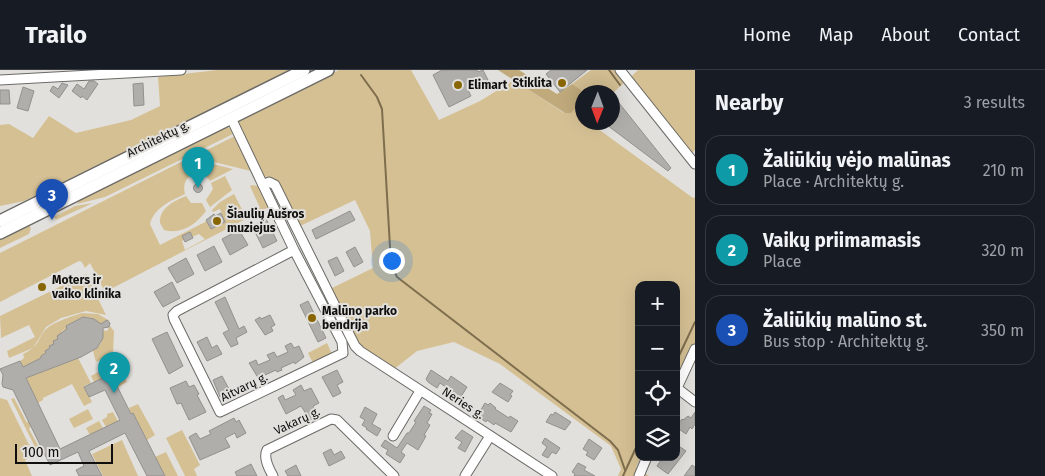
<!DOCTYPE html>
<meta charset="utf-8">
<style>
:root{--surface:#171b24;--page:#242831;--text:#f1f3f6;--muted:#9ea1a6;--line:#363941;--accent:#b45309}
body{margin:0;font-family:"Fira Sans",sans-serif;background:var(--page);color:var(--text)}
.controls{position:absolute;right:15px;bottom:15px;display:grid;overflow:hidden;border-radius:10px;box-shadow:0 5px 20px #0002}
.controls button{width:45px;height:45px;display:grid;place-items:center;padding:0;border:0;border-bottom:1px solid var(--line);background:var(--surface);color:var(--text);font:25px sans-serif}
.compass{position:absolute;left:575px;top:15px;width:45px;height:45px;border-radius:50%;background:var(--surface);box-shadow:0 5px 20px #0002;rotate:181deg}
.scale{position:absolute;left:15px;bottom:12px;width:98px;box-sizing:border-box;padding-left:5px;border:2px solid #100f0e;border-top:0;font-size:14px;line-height:18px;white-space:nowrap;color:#100f0e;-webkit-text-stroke:4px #e2e0dc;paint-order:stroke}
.you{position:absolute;left:391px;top:190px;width:18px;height:18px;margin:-12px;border:4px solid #fff;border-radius:50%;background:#1a73e8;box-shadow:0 0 0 8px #1a73e833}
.badge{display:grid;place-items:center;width:32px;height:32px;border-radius:50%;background:var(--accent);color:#fff;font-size:16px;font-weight:700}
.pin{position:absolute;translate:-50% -41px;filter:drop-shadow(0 1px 2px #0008)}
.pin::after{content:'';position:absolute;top:26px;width:18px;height:15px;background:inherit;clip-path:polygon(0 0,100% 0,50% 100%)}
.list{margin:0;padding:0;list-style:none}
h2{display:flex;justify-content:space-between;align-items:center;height:65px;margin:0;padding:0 20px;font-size:21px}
h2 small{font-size:16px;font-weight:400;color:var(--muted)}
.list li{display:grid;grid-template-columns:32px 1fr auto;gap:15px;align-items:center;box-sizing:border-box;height:70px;margin:0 10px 10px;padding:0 10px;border:1px solid var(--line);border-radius:15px}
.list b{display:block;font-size:19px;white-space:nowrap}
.list p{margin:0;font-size:16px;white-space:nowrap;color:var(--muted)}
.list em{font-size:16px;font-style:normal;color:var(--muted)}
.icon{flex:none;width:28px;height:28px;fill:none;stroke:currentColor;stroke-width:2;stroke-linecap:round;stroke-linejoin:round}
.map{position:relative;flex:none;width:695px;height:406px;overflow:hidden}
header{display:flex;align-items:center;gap:30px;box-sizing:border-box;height:70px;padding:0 25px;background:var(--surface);border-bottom:1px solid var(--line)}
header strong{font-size:24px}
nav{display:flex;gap:28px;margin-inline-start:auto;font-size:18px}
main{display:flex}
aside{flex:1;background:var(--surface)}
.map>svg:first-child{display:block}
.green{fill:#d5c094;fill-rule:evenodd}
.forest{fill:#c0aa7c}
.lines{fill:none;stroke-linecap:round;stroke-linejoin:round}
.stream{stroke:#7e6e4e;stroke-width:2}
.building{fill:#b0aeaa;stroke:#93918e}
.minor-casing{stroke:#6b6a66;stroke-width:11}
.major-casing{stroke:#6b6a66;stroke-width:14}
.minor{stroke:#fff;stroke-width:9}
.major{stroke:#fff;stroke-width:11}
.poi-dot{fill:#896604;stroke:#e2e0dc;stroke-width:2}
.labels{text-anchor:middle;stroke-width:4;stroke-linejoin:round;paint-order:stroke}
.poi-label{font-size:12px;font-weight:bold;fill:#100f0e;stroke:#e2e0dc;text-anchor:start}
.street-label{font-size:12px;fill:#100f0e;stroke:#e2e0dc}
</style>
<header>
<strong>Trailo</strong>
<nav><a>Home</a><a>Map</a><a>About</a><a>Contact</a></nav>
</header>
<main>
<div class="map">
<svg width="695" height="406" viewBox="0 0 695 406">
<rect width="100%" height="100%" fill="#e2e0dc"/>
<!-- green -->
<g class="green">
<polygon points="217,0 292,0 24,131 0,136 0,55 9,54 33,68 49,46 76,63 131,50 160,36 158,7"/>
<polygon points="339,0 411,0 439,50 480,31 514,10 564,43 581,21 572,14 591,0 616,0 625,12 613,23 582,22 582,52 590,53 693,128 695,127 695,274 676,313 676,215 639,215 639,387 641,387 636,397 649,406 618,406 621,399 611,376 500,294 454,272 417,281 393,300 362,278 352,264 332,218 373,198 370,161 355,130 300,156 274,108 262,106 237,55 238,49"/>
<polygon points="638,0 695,0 695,80 692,83 631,7"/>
<polygon points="224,57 230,58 233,64 105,127 77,134 82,128"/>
<polygon points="235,66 251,101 193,87"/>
<path d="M189 88 233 99 210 111C199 95 180 106 185 124 170 131 154 138 150 154L160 175 207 151 211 159 225 152 220 139 213 142 212 140 220 132 234 124 245 145 260 138 250 116 252 115 259 116 269 137 105 222 90 193 85 198 82 192 79 191 0 232V183ZM199 164 205 169 185 180 182 171Z"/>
<polygon points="225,106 232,120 210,137 206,130 213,119 211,113"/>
<path d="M186 126 191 133H202L206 141C196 154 182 165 164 160L160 153C159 138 174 131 186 126Z"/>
<polygon points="93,133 56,150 54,147 75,136"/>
<polygon points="28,154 31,158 29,164 0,178 0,168"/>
<polygon points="86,204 106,245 86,241 61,248 46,257 33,278 9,288 7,281 35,267 29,255 1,268 0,246"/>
<path d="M82 243 98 244 110 251H105L101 256C86 241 81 248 66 256L67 259 62 261V264L58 269 53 271 54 274 49 276 50 278 45 281 46 283 41 286V288L23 297 20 291 24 288 23 284C41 275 35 272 46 259 53 252 73 246 82 243Z"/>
<path d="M110 256 114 261 113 285 96 292 93 281C101 276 104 269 102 260L107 261Z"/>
<polygon points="327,273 332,284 313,293 308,283"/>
<polygon points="78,288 91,313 84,316 92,332 84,336 72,314 43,328 43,330 38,333 26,308"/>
<polygon points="116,292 119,299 94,312 91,306"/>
<polygon points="122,302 127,312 118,317 113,306"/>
<polygon points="0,328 7,330 34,385 25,390 32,406 0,406"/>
<polygon points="14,328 27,353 28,351 31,356 29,359 41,381 38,383 11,329"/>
<polygon points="138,334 155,365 147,370 133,343 131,344 129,338"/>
<polygon points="88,339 93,349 74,358 69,349"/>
<polygon points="113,342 118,351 106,357 102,350 107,347 107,344"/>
<polygon points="99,351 103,358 90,365 86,358"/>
<polygon points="182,360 200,395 194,399 197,406 185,406 166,368"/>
<polygon points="122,370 138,406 103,406 92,384"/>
<polygon points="166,382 178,406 165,406 155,387"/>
</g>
<!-- forest -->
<polygon class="forest" points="498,0 519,0 557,24 572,14 581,20 580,33 571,43 565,43"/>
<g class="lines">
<!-- stream -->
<g class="stream">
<polyline points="609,0 620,15"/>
<polyline points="361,5 377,27 382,39 391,194 397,207 610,371 618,380 625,400"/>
<polyline points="676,292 695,252"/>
<polyline points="623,406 639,371"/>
</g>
</g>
<!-- building -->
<g class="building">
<polygon points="442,0 477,0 478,2 483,0 488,10 468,20 471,26 449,37 433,5"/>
<polygon points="551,0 587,0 560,22 546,4"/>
<polygon points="89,11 94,11 98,14 87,30 82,26 81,28 72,21 77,14 84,19"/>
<polygon points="62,13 68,15 59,28 50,21 53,16 58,19"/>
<polygon points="143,13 144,35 134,36 133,14"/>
<polygon points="23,17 34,21 28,41 17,38"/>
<polygon points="0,20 9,20 10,34 0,34"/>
<polygon points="619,33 671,98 668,101 603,52 612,52 612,39"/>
<circle cx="198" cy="118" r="4.5"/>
<polygon points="350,141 355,150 316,169 312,160"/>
<polygon points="221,143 225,152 211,159 206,150 214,144 215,146"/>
<polygon points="266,149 277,171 263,178 252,156"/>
<polygon points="239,160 248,175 230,185 222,169"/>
<polygon points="190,162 193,168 185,172 182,166"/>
<polygon points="214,176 222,192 205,201 197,185"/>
<polygon points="355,177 363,192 354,197 346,182"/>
<polygon points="337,187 344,201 335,206 328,191"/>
<polygon points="186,188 194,204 177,213 168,198"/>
<polygon points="172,212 180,228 163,237 154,222"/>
<polygon points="225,227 239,259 244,256 247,262 236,268 238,274 231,277 223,263 229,260 215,232"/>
<polygon points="308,231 326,268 318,272 300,235"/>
<polygon points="270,245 275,255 271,257 273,261 265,265 255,250 260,247 261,249"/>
<polygon points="83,247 94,249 101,254 107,250 110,253 109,257 103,258 103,268 97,278 81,287 26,308 60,379 120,350 105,320 89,327 84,317 111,304 131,344 133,343 165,406 147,406 125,363 89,381 102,406 79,406 76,400 84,396 78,382 50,395 13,320 3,317 2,314 3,305 0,299 20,291 23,297 41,288 41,286 46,283 45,281 50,278 49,276 54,274 53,271 58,269 57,266 67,259 66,256"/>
<polygon points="167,262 183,296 169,304 152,269"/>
<polygon points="207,267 212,278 217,275 222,284 207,291 197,272"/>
<polygon points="291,273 294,278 299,276 304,287 295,294 294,292 281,298 282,300 277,302 276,300 263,306 264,308 260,311 249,293 256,290 258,295 270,290 267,285 274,282 277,287 288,282 285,276"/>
<polygon points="337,300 343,312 337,315 341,323 333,327 322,307"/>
<polygon points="431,300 448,311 451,306 467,317 459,330 451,326 454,323 440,313 437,318 428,312 426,309"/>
<polygon points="222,306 229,319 231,318 234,325 225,329 223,325 220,327 213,310"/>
<polygon points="186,311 189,317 194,315 199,324 197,325 206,342 189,350 181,333 177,334 170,318"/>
<polygon points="500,313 513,321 510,325 512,326 508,332 492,322"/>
<polygon points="301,315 304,321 311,318 319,333 313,336 318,346 310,350 301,336 286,344 278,328 283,325 285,330 296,325 293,320"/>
<polygon points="485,333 488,335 490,333 496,338 495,339 509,348 510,346 518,351 511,362 495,353 494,355 487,350 486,352 477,346"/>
<polygon points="424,336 431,340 429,343 432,344 427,353 430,355 424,365 426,366 418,380 407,373 401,382 405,385 400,393 386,384 388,380 381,376 385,370 397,378 407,363 409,363 416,352 414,351"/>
<polygon points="365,337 377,344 372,354 381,359 377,366 366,359 367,358 362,355 365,350 360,347"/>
<polygon points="555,342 571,352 565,360 546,352 551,344 553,345"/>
<polygon points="695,342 695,354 692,359 690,357 686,364 676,357 682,349 683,350 688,346 691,348"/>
<polygon points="234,348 236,352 239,350 246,363 237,368 235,363 225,368 230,377 200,390 189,367 196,363 200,369 211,364 209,361"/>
<polygon points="462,360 473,367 465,382 458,378 462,372 455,368"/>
<polygon points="545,368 560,378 556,384 552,382 548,388 542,385 547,377 542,373"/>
<polygon points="589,369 602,378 594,390 586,385 588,382 583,379"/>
<polygon points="676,374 686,381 668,404 657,396 663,387 676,387"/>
<polygon points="331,379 334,385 341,381 345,388 329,396 323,383"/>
<polygon points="578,393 586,397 584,400 595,406 574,406 575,404 572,402"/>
<polygon points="251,394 257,406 237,406 235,402"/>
<polygon points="296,395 301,406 288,406 285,401"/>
<polygon points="692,395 695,397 695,406 684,406"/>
</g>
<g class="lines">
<!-- minor casing -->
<g class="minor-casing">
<g id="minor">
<polyline points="620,0 695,94"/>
<polyline points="0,10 181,0"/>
<polyline points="231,48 294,180 342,272 343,283 220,342 174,249 173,245 177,241 294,180"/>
<polyline points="263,115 269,112 275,115 355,276 360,281 552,406"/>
<polyline points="695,279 677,318 695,332"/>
<polyline points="393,366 420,321"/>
<path d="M273 406C269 399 263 388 267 380L331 349 337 350 394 406"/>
<polyline points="465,406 490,366"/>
<polyline points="639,406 647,387"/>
</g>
</g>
<!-- major casing -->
<g class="major-casing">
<g id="major">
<polyline points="0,151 304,0"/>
<polyline points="0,163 328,0"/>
</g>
</g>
<!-- minor -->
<use href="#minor" class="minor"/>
<!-- major -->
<use href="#major" class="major"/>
</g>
<!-- markers -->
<g class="poi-dot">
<circle cx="562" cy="13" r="5"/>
<circle cx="458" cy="15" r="5"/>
<circle cx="217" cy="151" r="5"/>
<circle cx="42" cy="217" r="5"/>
<circle cx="312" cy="248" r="5"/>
</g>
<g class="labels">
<!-- poi labels -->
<g class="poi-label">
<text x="552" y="17" text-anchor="end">Stiklita</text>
<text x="468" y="19">Elimart</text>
<text x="227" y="148">Šiaulių Aušros<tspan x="227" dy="14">muziejus</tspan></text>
<text x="52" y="214">Moters ir<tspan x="52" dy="14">vaiko klinika</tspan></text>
<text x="322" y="245">Malūno parko<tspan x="322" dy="14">bendrija</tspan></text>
</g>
<!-- street labels -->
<g class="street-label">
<text transform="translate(158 69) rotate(-26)" y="4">Architektų g.</text>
<text transform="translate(244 317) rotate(-26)" y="4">Aitvarų g.</text>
<text transform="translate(463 333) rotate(33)" y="4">Neries g.</text>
<text transform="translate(297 351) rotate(-25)" y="4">Vakarų g.</text>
</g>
</g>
</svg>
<div class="controls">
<button>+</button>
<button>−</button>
<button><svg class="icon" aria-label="locate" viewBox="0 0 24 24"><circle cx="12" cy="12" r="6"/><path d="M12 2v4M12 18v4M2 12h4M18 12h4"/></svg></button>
<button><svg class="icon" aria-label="layers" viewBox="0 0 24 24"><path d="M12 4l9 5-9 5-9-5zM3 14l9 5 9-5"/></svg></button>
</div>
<svg class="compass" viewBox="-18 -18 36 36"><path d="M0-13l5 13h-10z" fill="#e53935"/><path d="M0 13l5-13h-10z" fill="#9ea1a6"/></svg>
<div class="scale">100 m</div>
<div class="you"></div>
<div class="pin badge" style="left:198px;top:118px;background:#0f9aa8">1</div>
<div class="pin badge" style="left:114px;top:323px;background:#0f9aa8">2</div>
<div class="pin badge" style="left:52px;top:150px;background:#1a4fb4">3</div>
</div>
<aside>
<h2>Nearby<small>3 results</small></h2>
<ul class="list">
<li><span class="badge" style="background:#0f9aa8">1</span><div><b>Žaliūkių vėjo malūnas</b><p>Place · Architektų g.</p></div><em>210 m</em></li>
<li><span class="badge" style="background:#0f9aa8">2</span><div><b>Vaikų priimamasis</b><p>Place</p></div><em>320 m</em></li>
<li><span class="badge" style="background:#1a4fb4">3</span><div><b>Žaliūkių malūno st.</b><p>Bus stop · Architektų g.</p></div><em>350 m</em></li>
</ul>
</aside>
</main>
